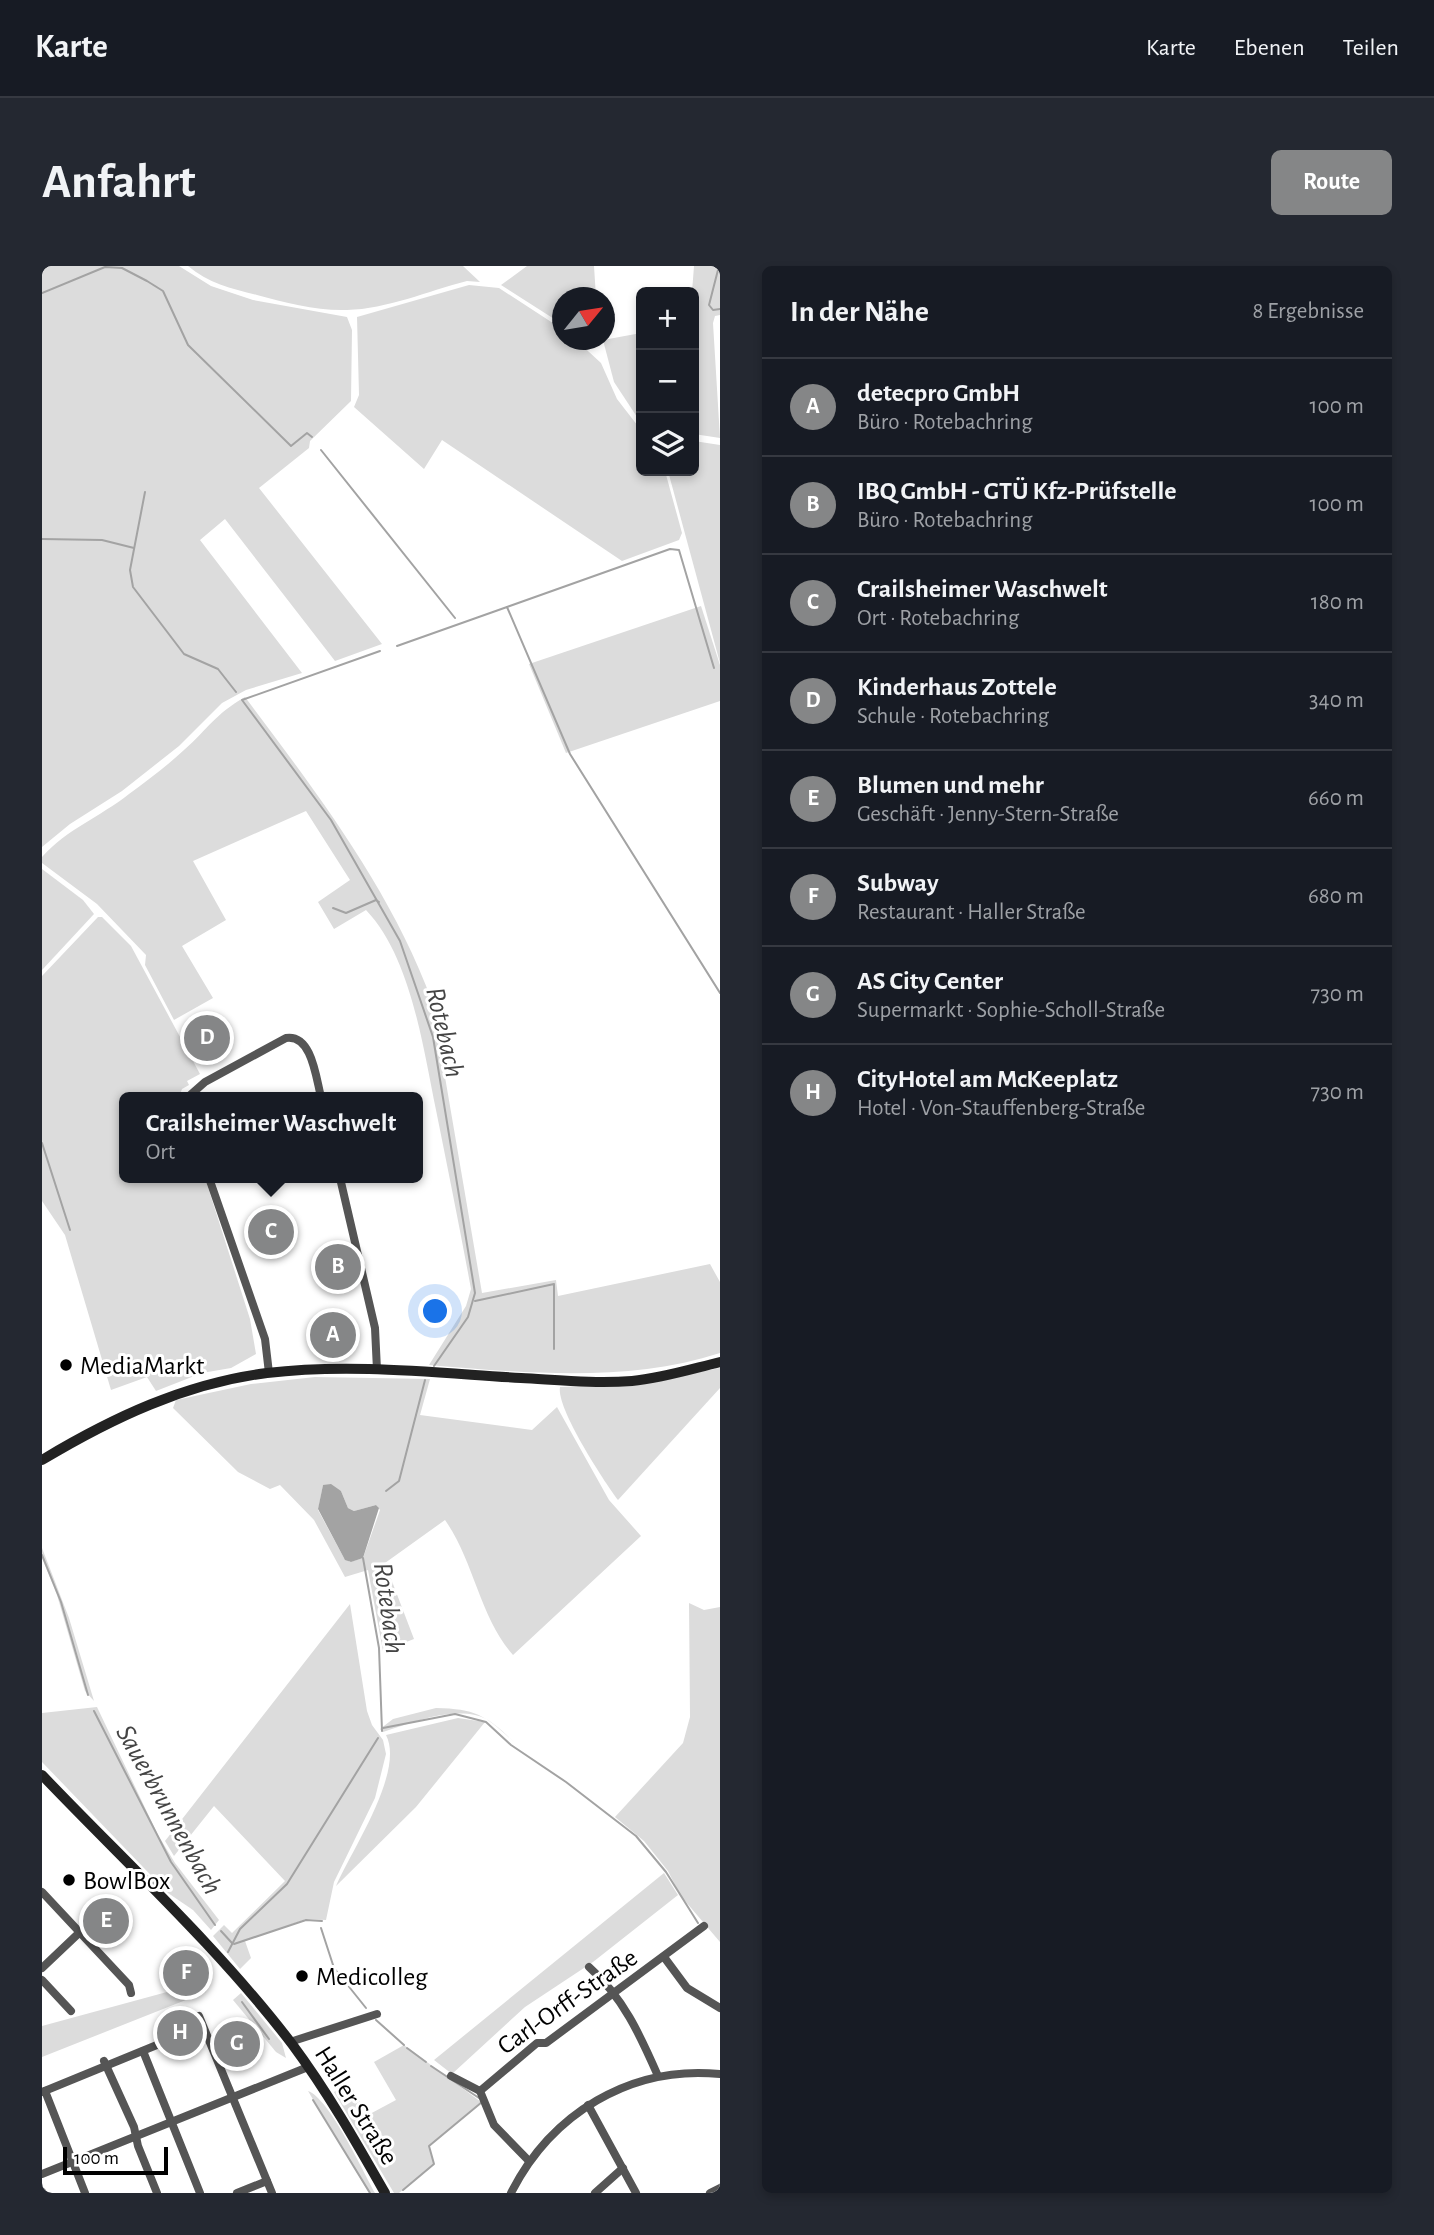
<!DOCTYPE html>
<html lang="de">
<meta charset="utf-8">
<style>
:root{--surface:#171b24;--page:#242831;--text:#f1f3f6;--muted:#9ea1a6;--line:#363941;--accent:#858687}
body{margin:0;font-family:"Alegreya Sans",sans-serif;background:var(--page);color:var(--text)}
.controls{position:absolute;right:21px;top:21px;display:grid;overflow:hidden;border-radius:10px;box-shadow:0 4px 10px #0003}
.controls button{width:63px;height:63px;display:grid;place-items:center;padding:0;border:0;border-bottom:2px solid var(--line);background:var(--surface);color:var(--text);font:35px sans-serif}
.compass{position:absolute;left:510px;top:21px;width:63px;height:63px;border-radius:50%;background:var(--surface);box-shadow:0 4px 10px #0003;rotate:60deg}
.scale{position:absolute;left:21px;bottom:18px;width:105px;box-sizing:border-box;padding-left:7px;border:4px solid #000;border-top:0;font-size:19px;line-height:24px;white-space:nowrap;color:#000;-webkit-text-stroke:5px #fff;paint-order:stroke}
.you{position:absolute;left:394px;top:1046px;width:24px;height:24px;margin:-18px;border:5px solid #fff;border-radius:50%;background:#1a73e8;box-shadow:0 0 0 10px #1a73e833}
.badge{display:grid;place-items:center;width:46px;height:46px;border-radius:50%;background:var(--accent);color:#fff;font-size:23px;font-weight:700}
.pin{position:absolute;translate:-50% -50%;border:4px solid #fff;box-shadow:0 2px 7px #0006}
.popup{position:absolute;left:77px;top:826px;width:304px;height:91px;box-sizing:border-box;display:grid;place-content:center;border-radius:10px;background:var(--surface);filter:drop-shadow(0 2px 5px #0005);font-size:23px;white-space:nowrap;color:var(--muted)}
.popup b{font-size:26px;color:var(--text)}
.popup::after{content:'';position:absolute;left:50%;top:100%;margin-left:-14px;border:14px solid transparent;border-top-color:var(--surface)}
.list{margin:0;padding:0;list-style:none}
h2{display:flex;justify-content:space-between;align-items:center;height:91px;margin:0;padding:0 28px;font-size:30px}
h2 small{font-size:23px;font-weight:400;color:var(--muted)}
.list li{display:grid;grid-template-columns:46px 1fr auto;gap:21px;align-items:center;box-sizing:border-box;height:98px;padding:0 28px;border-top:2px solid var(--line)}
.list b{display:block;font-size:26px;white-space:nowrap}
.list p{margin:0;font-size:23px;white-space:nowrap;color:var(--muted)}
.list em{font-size:23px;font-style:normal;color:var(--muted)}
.icon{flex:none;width:38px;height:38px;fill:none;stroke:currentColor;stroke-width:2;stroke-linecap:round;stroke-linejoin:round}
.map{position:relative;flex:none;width:678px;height:1927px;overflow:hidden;border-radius:10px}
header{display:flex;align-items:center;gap:42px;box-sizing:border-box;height:98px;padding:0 35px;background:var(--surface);border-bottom:2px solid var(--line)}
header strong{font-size:33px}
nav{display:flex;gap:38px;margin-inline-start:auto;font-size:24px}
.intro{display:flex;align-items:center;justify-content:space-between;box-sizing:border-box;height:168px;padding:0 42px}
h1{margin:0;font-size:49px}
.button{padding:18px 32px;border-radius:10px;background:var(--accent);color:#fff;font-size:24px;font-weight:700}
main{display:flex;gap:42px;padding:0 42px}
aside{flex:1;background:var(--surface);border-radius:10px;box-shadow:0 4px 10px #0003}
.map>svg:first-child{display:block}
.green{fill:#dcdcdc;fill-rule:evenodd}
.water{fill:#a3a3a3}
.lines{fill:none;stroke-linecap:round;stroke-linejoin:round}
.stream{stroke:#a3a3a3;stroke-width:2}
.minor{stroke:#555;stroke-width:8}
.secondary{stroke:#222;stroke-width:10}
.poi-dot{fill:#000;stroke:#fff;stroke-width:2.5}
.labels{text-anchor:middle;stroke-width:6;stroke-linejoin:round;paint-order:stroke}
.poi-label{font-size:26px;fill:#000;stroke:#fff;text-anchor:start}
.street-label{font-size:26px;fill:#000;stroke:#fff}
.water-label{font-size:28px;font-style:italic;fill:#444;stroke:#fff}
</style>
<header>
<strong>Karte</strong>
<nav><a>Karte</a><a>Ebenen</a><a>Teilen</a></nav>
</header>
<div class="intro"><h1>Anfahrt</h1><a class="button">Route</a></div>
<main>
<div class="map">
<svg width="678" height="1927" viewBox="0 0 678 1927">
<rect width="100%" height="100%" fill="#fff"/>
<!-- green -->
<g class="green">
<polygon points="0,0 137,0 169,20 211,34 305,51 310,64 309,135 268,175 267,182 217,222 340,378 293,395 183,253 158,274 260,407 204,424 180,437 137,480 80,525 28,558 0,581"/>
<path d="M146 0H421L438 16 425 15C386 25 345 43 305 44 275 45 244 37 215 29 190 23 166 17 146 0Z"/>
<polygon points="485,0 552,0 554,31 520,32 520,58 459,19"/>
<polygon points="652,0 678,0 678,49 673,50 671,57 678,172 652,168 650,26"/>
<polygon points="427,19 457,22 520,63 520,74 534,74 559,97 575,133 599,164 599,205 623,205 640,267 637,274 580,295 400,174 382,203 312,141 317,129 315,51"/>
<polygon points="599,67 599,157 572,116 561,74"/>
<polygon points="652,175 678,179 678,397 626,205 652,205"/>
<polygon points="659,340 678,399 678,435 524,487 487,398"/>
<path d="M203 431C275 527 348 622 390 735L440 1027 514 1014 516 1030 668 998 678 1016V1087C586 1117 482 1107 387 1099L424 1040 429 1023C418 963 406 904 394 844 381 781 369 691 324 644L292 663 276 636 308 614 264 545 151 595 184 654 140 680 171 732 132 754 103 699 104 689 55 638 0 597V591C25 563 58 551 87 528 106 514 125 500 142 484 167 462 172 449 203 431Z"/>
<polygon points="0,603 41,634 52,648 0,704"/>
<polygon points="56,651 60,651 89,680 158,808 145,815 147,819 140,823 137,831 82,831 82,912 163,912 208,1053 214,1088 189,1102 160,1107 114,1125 105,1111 69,1124 23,969 0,935 0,710"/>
<path d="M678 1102V1122L576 1234C562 1215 514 1142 518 1121L593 1118Z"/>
<path d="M273 1111 388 1113 378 1149 490 1164 515 1141 567 1234 599 1270 471 1389C438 1352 432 1295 403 1254L343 1297 372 1373 341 1385 326 1304 303 1311 272 1254 238 1219 228 1223 196 1206 131 1142 134 1134 209 1118ZM281 1219 299 1225 306 1242 312 1245 334 1239 338 1244 321 1292 308 1296 302 1292 276 1244Z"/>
<polygon points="0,1282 27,1352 52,1435 43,1425 15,1329 0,1292"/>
<polygon points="647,1337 662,1344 678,1341 678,1676 638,1629 626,1605 602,1575 573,1551 641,1477 648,1451"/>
<polygon points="308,1338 325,1445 330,1459 341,1474 344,1488 333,1532 292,1616 284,1654 264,1653 203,1675 209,1692 198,1703 171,1670 182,1659 190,1667 243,1615 172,1540 132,1590 123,1575"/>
<polygon points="55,1441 116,1569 133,1597 177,1654 169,1664 151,1644 126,1627 0,1496 0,1447"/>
<path d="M394 1442C436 1443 444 1450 474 1478 462 1467 449 1452 433 1449 403 1443 369 1457 341 1466L338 1463 351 1453Z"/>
<path d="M416 1452 443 1456 374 1541 294 1620C309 1585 363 1506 344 1469Z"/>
<polygon points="622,1607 636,1629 551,1696 483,1741 410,1808 392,1794"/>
<polygon points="147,1720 150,1726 164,1722 164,1726 0,1791 0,1760"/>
<polygon points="199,1727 240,1777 244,1792 234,1786 191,1734"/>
<polygon points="362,1779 439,1836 387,1880 392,1898 357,1927 352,1927 292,1826 308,1818 326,1849 354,1834 332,1796"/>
<path d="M266 1825C287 1832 321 1905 333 1927H327Z"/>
</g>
<!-- water -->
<polygon class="water" points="289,1218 299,1225 306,1242 312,1245 334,1239 337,1242 321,1292 309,1296 303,1294 276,1243 281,1219"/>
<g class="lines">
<!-- stream -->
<g class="stream">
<polyline points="677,0 667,39 671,44 678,43"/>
<polyline points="0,27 63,1 80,2 105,15 121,25 146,79 249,180 265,167 270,171"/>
<polyline points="279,184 413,352"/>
<polyline points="103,226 88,304 91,321 142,388 176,403 194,426"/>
<polyline points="0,273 60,274 92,282"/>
<polyline points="465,341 628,283 637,284 672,402"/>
<polyline points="355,380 465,341 528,488 678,727"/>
<polyline points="338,385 200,434 289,554 358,675 391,771 433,1027 426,1051 392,1100"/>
<polyline points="291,642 304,647 334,634 337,636"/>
<polyline points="0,877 28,964"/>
<polyline points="433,1035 512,1018 512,1083"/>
<polyline points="344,1225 357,1215 383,1114"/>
<polyline points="0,1289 19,1336 46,1429"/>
<polyline points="321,1292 337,1382 340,1465"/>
<polyline points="52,1445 129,1596 173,1659"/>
<polyline points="341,1462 413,1448 444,1456 469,1479 524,1516 594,1570 624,1606 656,1657"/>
<polyline points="279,1662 292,1702 324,1742"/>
<polyline points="179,1665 190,1677"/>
<polyline points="192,1678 264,1654 280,1655"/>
<polyline points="186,1686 198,1663 245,1618 336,1472"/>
<polyline points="200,1736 227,1773"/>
<polyline points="334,1754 362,1779"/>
<polyline points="365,1782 384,1796"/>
<polyline points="389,1800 437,1832"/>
<polyline points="271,1834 328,1927"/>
<polyline points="361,1924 392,1898 387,1880 440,1836"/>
</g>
<!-- minor -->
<g class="minor">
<path d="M146 831 163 816 244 772C270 768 274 812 279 831"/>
<polyline points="167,912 223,1073 227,1107"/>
<polyline points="298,912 333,1062 335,1104"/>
<polyline points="0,1626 87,1719 89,1727"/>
<polyline points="622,1691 645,1722 678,1742"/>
<path d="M547 1701C581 1731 598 1769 616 1810"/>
<polyline points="0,1702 38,1666"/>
<polyline points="0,1714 29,1745"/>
<polyline points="157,1750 230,1927"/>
<polyline points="248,1776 335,1748"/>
<polyline points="101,1785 158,1927"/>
<polyline points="62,1795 92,1861 96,1880 115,1927"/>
<polyline points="409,1810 438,1825 495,1777 504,1777 662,1660"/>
<polyline points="3,1825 43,1927"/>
<polyline points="438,1825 452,1859 486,1894"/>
<polyline points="0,1826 127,1774"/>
<polyline points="546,1839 594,1927"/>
<polyline points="0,1908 266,1801"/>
<polyline points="0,1926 0,1927"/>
<polyline points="195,1927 225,1915"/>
<path d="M469 1927C509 1848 588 1799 678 1808"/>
<polyline points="553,1927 581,1902"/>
<polyline points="668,1927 678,1922"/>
</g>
<!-- secondary -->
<g class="secondary">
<path d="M0 1194C70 1152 144 1117 225 1107 309 1097 395 1107 479 1112 516 1114 553 1118 590 1115 620 1112 649 1103 678 1096"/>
<path d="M0 1509C84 1597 176 1681 250 1778 285 1825 314 1876 343 1927"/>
</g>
</g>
<!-- markers -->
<g class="poi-dot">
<circle cx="24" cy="1099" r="7"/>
<circle cx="27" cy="1614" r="7"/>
<circle cx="260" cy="1710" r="7"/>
</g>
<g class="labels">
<!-- poi labels -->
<g class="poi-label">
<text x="38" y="1108">MediaMarkt</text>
<text x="41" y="1623">BowlBox</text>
<text x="274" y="1719">Medicolleg</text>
</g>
<!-- street labels -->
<g class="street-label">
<text transform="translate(525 1735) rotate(-35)" y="9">Carl-Orff-Straße</text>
<text transform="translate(315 1839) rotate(58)" y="9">Haller Straße</text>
</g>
<!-- water labels -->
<g class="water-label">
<text transform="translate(404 766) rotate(77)" y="10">Rotebach</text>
<text transform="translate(348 1342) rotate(82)" y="10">Rotebach</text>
<text transform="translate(128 1543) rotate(61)" y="10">Sauerbrunnenbach</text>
</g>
</g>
</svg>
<div class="controls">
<button>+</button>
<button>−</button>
<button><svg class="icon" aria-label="layers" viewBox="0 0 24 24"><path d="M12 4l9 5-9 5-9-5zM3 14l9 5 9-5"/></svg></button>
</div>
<svg class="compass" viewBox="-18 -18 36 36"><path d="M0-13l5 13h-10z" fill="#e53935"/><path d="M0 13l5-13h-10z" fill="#9ea1a6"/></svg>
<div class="scale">100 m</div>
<div class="you"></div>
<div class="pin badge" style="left:291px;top:1069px">A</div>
<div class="pin badge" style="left:296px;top:1001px">B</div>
<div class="pin badge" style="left:229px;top:966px">C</div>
<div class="popup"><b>Crailsheimer Waschwelt</b>Ort</div>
<div class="pin badge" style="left:165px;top:772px">D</div>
<div class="pin badge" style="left:64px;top:1655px">E</div>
<div class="pin badge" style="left:144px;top:1707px">F</div>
<div class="pin badge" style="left:195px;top:1778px">G</div>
<div class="pin badge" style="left:138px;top:1767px">H</div>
</div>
<aside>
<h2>In der Nähe<small>8 Ergebnisse</small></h2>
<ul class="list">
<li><span class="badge">A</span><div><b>detecpro GmbH</b><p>Büro · Rotebachring</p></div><em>100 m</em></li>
<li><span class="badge">B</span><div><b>IBQ GmbH - GTÜ Kfz-Prüfstelle</b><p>Büro · Rotebachring</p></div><em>100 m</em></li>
<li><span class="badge">C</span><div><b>Crailsheimer Waschwelt</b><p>Ort · Rotebachring</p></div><em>180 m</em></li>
<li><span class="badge">D</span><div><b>Kinderhaus Zottele</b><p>Schule · Rotebachring</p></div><em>340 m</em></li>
<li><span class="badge">E</span><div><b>Blumen und mehr</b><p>Geschäft · Jenny-Stern-Straße</p></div><em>660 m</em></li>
<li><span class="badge">F</span><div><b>Subway</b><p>Restaurant · Haller Straße</p></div><em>680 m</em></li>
<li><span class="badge">G</span><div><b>AS City Center</b><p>Supermarkt · Sophie-Scholl-Straße</p></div><em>730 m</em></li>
<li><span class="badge">H</span><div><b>CityHotel am McKeeplatz</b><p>Hotel · Von-Stauffenberg-Straße</p></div><em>730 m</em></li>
</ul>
</aside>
</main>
